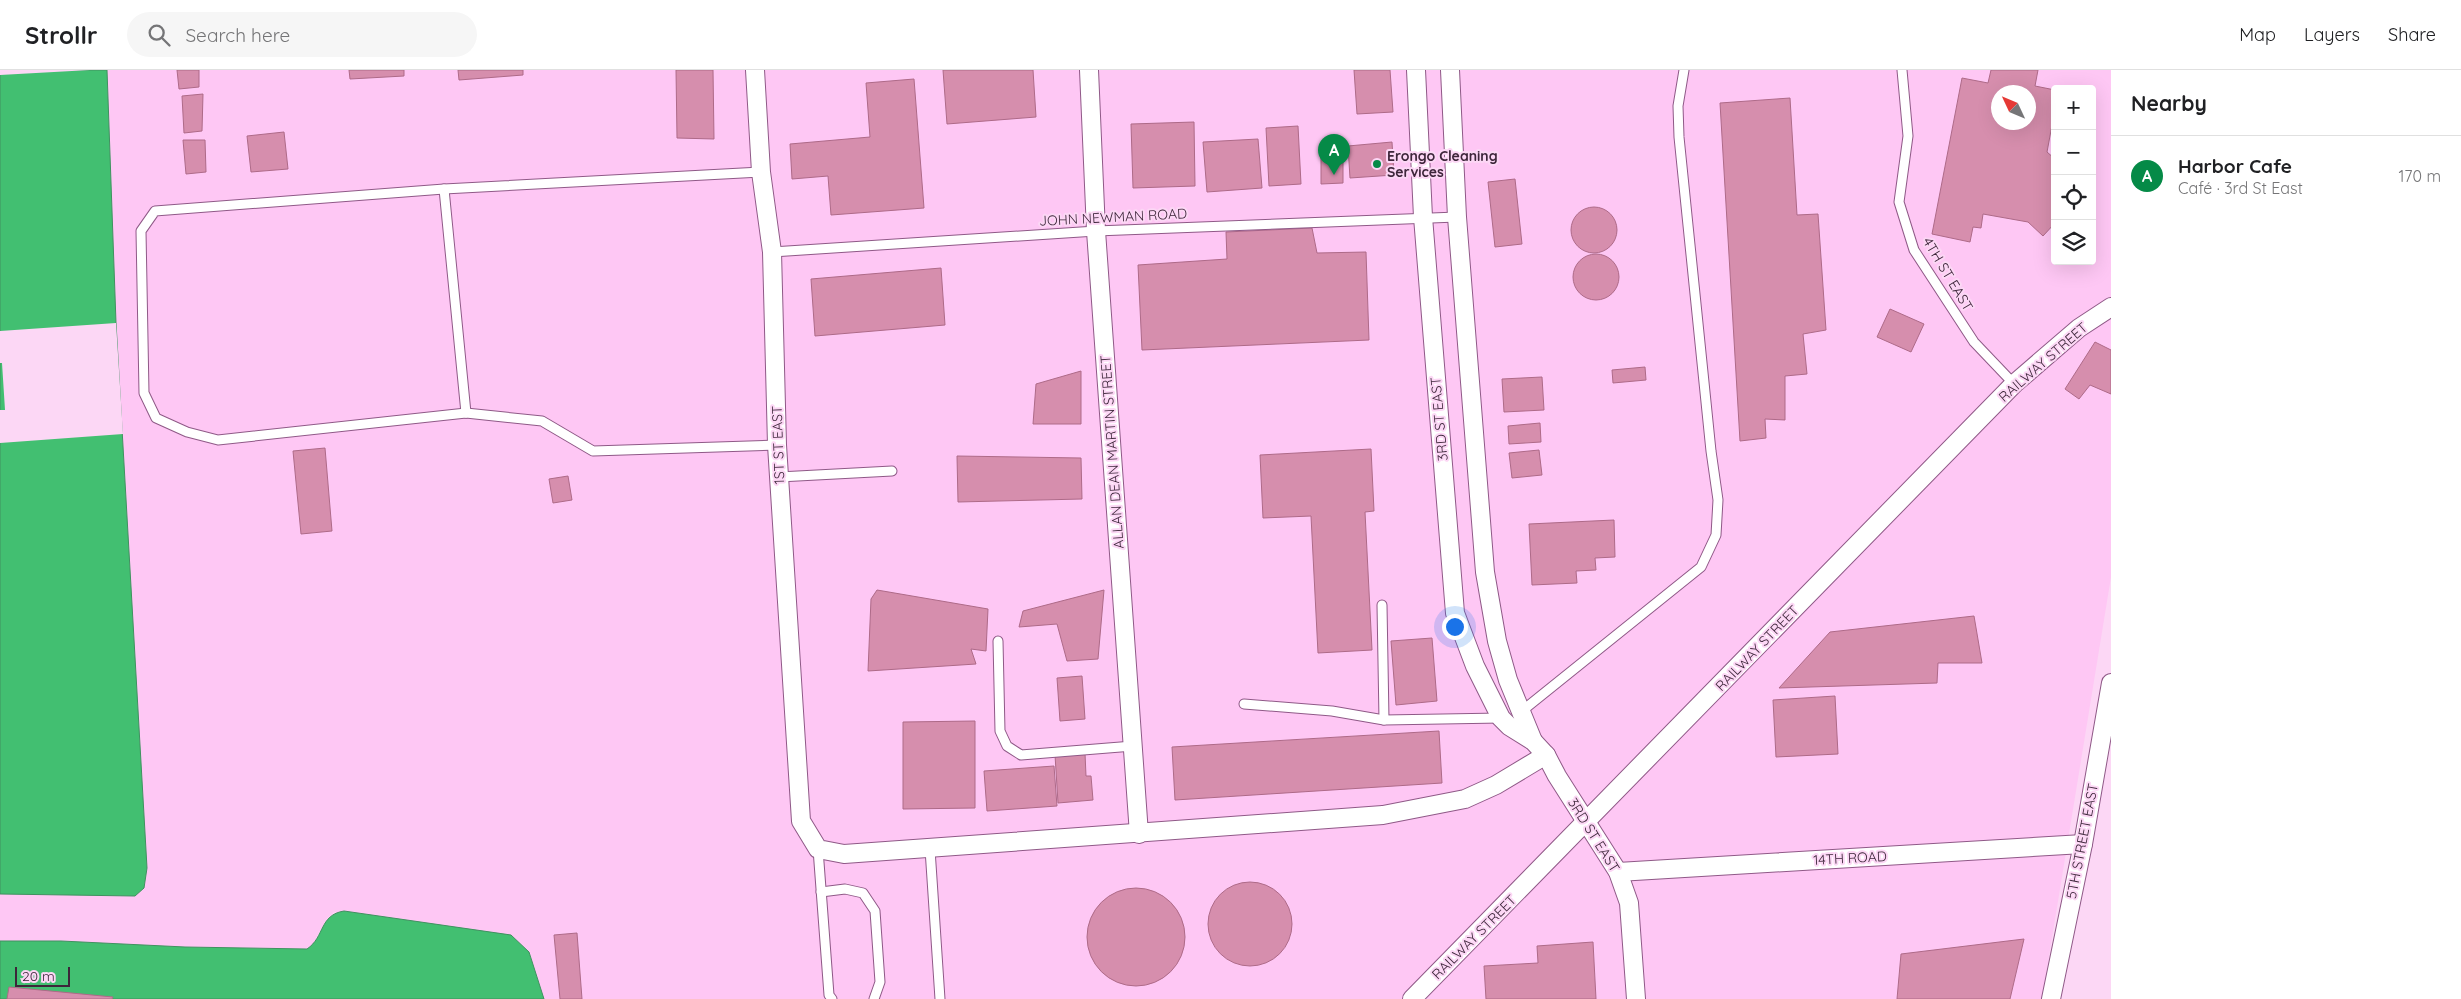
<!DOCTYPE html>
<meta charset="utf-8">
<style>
:root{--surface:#fff;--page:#f6f6f6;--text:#202124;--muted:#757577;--line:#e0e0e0;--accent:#058a47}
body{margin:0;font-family:Quicksand,sans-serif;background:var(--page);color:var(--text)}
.controls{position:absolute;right:15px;top:15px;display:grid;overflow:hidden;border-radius:5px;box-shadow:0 5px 20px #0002}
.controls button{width:45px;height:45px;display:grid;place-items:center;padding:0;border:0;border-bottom:1px solid var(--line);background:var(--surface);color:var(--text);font:25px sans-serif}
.compass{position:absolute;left:1991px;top:15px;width:45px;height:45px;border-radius:50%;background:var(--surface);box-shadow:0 5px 20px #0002;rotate:314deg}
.scale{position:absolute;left:15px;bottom:12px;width:55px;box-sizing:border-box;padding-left:5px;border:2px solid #3d263a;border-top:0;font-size:14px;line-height:18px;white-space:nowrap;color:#3d263a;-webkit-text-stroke:4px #fcd7f5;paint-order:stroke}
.you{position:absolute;left:1454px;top:556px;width:18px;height:18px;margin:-12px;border:4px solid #fff;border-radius:50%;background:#1a73e8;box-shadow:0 0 0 8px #1a73e833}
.badge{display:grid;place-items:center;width:32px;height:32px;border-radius:50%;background:var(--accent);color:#fff;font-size:16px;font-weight:700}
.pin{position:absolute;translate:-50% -41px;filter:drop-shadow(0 1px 2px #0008)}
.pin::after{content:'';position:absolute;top:26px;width:18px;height:15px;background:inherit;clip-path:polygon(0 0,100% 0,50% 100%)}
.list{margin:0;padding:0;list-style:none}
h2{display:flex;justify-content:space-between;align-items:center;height:65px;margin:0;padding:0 20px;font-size:21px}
h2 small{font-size:16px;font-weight:400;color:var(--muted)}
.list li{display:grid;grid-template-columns:32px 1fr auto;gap:15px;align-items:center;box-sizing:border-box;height:80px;padding:0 20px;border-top:1px solid var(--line)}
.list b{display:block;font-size:19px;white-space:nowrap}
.list p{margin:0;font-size:16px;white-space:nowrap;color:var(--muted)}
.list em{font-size:16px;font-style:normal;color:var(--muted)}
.icon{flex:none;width:28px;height:28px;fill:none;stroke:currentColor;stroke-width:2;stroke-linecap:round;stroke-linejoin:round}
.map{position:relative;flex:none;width:2111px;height:929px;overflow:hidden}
header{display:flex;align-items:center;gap:30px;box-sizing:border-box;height:70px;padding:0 25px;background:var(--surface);border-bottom:1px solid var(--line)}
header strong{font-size:24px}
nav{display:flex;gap:28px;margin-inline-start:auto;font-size:18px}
.search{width:350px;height:45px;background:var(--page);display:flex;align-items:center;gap:12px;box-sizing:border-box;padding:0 18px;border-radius:28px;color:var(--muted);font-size:19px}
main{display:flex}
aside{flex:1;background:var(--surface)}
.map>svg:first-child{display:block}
.built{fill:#fec7f4;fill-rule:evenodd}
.water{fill:#42bf71;stroke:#409160}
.pier{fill:#fcd7f5}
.building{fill:#d68ead;stroke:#ae6a88;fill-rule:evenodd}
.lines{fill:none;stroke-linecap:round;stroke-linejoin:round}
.lane-casing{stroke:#8f5987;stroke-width:11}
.street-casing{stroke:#8f5987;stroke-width:20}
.lane{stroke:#fff;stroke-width:9}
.street{stroke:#fff;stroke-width:18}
.poi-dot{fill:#058a47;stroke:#fcd7f5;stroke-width:2}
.labels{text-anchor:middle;stroke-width:4;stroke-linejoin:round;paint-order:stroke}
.poi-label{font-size:14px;font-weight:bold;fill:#3d263a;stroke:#fcd7f5;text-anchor:start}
.street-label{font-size:14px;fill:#3d263a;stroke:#fcd7f5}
</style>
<header>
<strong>Strollr</strong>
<div class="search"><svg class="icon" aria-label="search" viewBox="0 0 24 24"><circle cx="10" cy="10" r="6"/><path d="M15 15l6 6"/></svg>Search here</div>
<nav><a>Map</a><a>Layers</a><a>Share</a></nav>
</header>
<main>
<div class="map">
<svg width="2111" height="929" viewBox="0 0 2111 929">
<rect width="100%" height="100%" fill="#fcd7f5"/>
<!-- built -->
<path class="built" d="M107 0H2111V507L2042 929H544L529 882 334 842 326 850 313 874 307 879 185 877 62 871H0V824L135 826 146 810 147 798 116 253ZM2055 19H2092V191H2055ZM1998 22H2028V52H1998Z"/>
<!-- water -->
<g class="water">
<polygon points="0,0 107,0 116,253 147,798 144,818 135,826 0,824"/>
<path d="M344 841 511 865 529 882 544 929H0V871H61L185 877 307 879C325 867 319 845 344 841Z"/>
</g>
<!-- pier -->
<g class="pier">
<polygon points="0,0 90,0 0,5"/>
<polygon points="116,253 123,364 0,373 0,340 5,340 2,293 0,293 0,261"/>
</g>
<!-- building -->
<g class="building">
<polygon points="177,0 199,0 199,17 179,19"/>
<polygon points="349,0 404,0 404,6 350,9"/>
<polygon points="458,0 523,0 523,5 459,10"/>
<polygon points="676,0 713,0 714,69 677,68"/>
<polygon points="943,0 1033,0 1036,47 947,54"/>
<polygon points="1354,0 1390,0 1393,42 1357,44"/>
<path d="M1991 0H2038L2035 16 2055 20V39L2047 82 2055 89V153L2043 166 2028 152 1983 144 1981 158 1973 157 1970 172 1932 164 1962 8 1988 13ZM1998 22H2028V52H1998Z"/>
<polygon points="914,9 924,138 831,145 828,106 792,109 790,74 870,67 866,13"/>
<polygon points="203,24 202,61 184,63 182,26"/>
<polygon points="1790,28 1797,145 1818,144 1826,260 1803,264 1807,304 1785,306 1785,350 1765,349 1766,368 1740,371 1720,33"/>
<polygon points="1194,52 1195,116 1133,118 1131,54"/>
<polygon points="1298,56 1301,114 1269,116 1266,58"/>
<polygon points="284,62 288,99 251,102 247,66"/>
<polygon points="1258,69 1262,118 1207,122 1203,72"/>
<polygon points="183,70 205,70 206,102 186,104"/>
<polygon points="1392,72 1394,105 1350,108 1348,76"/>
<polygon points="1343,84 1343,113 1321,114 1321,85"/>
<polygon points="1515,109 1522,174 1495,177 1488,112"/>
<circle cx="1594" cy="160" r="23"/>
<polygon points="1312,158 1317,183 1366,182 1369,270 1142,280 1138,195 1227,189 1226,162"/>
<circle cx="1596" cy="207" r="23"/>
<polygon points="941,198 945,255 815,266 811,209"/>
<polygon points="1890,239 1924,254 1911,282 1877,267"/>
<polygon points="2095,272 2111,280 2111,324 2090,315 2079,329 2065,319"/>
<polygon points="1645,297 1646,310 1613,313 1612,300"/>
<polygon points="1081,301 1081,354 1033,354 1036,314"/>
<polygon points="1542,307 1544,340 1504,342 1502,309"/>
<polygon points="1540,353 1541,372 1509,374 1508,356"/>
<polygon points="325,378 332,461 301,464 293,381"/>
<polygon points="1371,379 1374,441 1365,442 1372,580 1318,583 1311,446 1263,448 1260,385"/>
<polygon points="1539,380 1542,405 1512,408 1509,383"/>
<polygon points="957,386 1081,388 1082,429 958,432"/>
<polygon points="568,406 572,430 553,433 549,409"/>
<polygon points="1614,450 1615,487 1595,488 1596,500 1576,501 1577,513 1532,515 1529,454"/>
<polygon points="877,520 988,539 986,581 971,579 976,594 868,601 871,529"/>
<polygon points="1104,520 1098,589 1067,591 1057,554 1019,557 1023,541"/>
<polygon points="1974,546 1982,593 1938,593 1937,613 1779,618 1830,562"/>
<polygon points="1432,568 1437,631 1396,635 1391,571"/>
<polygon points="1082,606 1085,649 1060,651 1057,608"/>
<polygon points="1835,626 1838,684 1776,687 1773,630"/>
<polygon points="975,651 975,738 903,739 903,652"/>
<polygon points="1439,661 1442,713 1175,730 1172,677"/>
<polygon points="1085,683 1086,706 1091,706 1093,730 1058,733 1055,685"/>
<polygon points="1054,696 1057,736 987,741 984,701"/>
<circle cx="1250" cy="854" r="42"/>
<circle cx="1136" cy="867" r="49"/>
<polygon points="577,863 582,929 560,929 554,865"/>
<polygon points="2024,869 2010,929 1897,929 1901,884"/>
<polygon points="1593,872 1596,929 1486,929 1484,896 1538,893 1537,876"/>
<polygon points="9,917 113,927 112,929 7,929"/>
</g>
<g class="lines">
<!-- lane casing -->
<g class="lane-casing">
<g id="lane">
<polyline points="1902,0 1908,66 1899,132 1914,180 1974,272 2014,314"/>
<polyline points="761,102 444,119 155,141 141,161 144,323 156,348 187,362 218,370 466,343 542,351 593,381 777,375"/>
<polyline points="444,119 466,343"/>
<polyline points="772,182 1096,161 1457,147"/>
<polyline points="779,407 892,401"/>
<polyline points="1382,535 1384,650"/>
<polyline points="998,571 1000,661 1007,676 1021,685 1133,676"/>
<polyline points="1244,634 1332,641 1384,650 1501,648"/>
<polyline points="1522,641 1701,497 1716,465 1718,430 1711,381 1679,67 1678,36 1684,0"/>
<polyline points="818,779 829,925 832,929"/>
<polyline points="930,779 940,929"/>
<polyline points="821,822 845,819 863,823 875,841 880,912 874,929"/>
</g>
</g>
<!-- street casing -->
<g class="street-casing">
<g id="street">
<polyline points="755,0 761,102 772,182 777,375 801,751 818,779 844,784 1383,745 1465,729 1496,715 1546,685"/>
<polyline points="1089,0 1096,161 1139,764"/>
<polyline points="1416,0 1423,147 1455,543 1475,596 1501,648 1509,656 1533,671 1546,685 1557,706 1618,802 1629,833 1636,929"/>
<polyline points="1450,0 1457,147 1485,502 1497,571 1508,610 1533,671"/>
<polyline points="1618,802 2083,774"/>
<polyline points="1412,929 2014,314 2079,258 2111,237"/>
<polyline points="2051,929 2083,774 2111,613"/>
</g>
</g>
<!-- lane -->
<use href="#lane" class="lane"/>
<!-- street -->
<use href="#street" class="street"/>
</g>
<!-- markers -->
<circle class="poi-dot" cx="1377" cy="94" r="5"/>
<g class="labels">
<!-- poi labels -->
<g class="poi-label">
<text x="1387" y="91">Erongo Cleaning<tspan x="1387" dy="16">Services</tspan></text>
</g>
<!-- street labels -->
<g class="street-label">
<text transform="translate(1113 147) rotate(-3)" y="5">JOHN NEWMAN ROAD</text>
<text transform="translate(1948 204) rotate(59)" y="5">4TH ST EAST</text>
<text transform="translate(2043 292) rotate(-41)" y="5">RAILWAY STREET</text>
<text transform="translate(1439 349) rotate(-95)" y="5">3RD ST EAST</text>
<text transform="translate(778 375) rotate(-92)" y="5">1ST ST EAST</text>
<text transform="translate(1112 382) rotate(-94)" y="5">ALLAN DEAN MARTIN STREET</text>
<text transform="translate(1757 578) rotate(-46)" y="5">RAILWAY STREET</text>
<text transform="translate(1594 765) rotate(58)" y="5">3RD ST EAST</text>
<text transform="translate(2082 771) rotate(-79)" y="5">5TH STREET EAST</text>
<text transform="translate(1850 788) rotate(-3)" y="5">14TH ROAD</text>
<text transform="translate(1474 867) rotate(-45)" y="5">RAILWAY STREET</text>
</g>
</g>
</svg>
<div class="controls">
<button>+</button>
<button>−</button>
<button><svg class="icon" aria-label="locate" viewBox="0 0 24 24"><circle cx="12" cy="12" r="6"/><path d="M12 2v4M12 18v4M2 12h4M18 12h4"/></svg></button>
<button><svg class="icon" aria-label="layers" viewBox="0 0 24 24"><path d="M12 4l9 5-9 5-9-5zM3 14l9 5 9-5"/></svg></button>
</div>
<svg class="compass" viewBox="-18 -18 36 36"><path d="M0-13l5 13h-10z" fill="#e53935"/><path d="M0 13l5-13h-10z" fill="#757577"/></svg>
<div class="scale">20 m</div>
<div class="you"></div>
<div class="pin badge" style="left:1334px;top:105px">A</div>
</div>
<aside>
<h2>Nearby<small></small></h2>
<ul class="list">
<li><span class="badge">A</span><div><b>Harbor Cafe</b><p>Café · 3rd St East</p></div><em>170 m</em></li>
</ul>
</aside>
</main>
